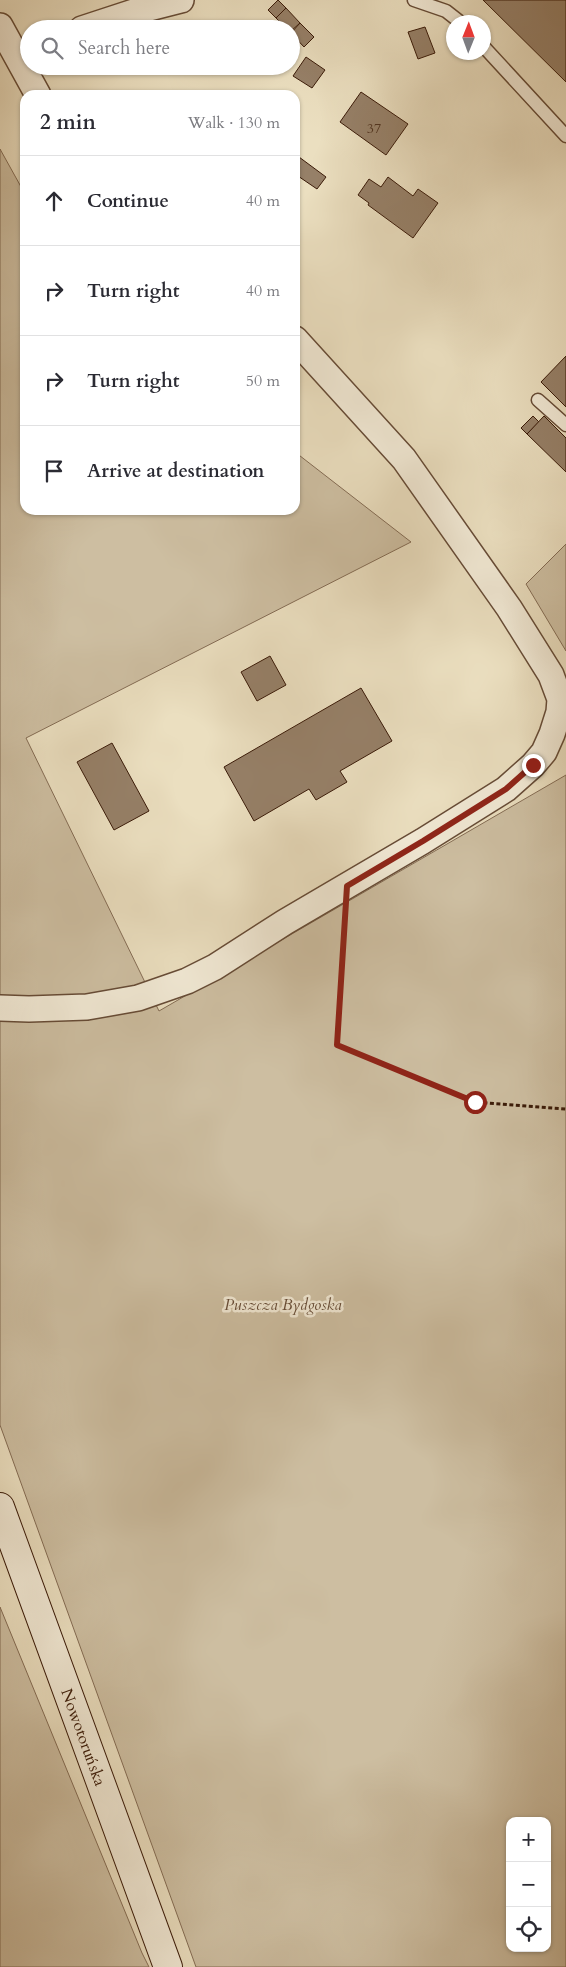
<!DOCTYPE html>
<meta charset="utf-8">
<style>
:root{--surface:#fff;--page:#f2f2f3;--text:#2b2b33;--muted:#7c7c81;--line:#e1e1e2}
body{margin:0;font-family:Cardo,serif;background:var(--page);color:var(--text)}
.controls{position:absolute;right:15px;bottom:15px;display:grid;overflow:hidden;border-radius:10px;box-shadow:0 1px 4px #0004}
.controls button{width:45px;height:45px;display:grid;place-items:center;padding:0;border:0;border-bottom:1px solid var(--line);background:var(--surface);color:var(--text);font:25px sans-serif}
.compass{position:absolute;left:446px;top:15px;width:45px;height:45px;border-radius:50%;background:var(--surface);box-shadow:0 1px 4px #0004;rotate:1deg}
.stop{position:absolute;width:15px;height:15px;margin:-11px;border:4px solid #8f2418;border-radius:50%;background:#fff}
.stop.end{background:#8f2418;border-color:#fff;box-shadow:0 1px 5px #0008}
.list{margin:0;padding:0;list-style:none}
h2{display:flex;justify-content:space-between;align-items:center;height:65px;margin:0;padding:0 20px;font-size:21px}
h2 small{font-size:16px;font-weight:400;color:var(--muted)}
.list li{display:grid;grid-template-columns:32px 1fr auto;gap:15px;align-items:center;box-sizing:border-box;height:90px;padding:0 20px;border-top:1px solid var(--line)}
.list b{display:block;font-size:19px;white-space:nowrap}
.list em{font-size:16px;font-style:normal;color:var(--muted)}
.icon{flex:none;width:28px;height:28px;fill:none;stroke:currentColor;stroke-width:2;stroke-linecap:round;stroke-linejoin:round}
.map{position:relative;flex:none;width:566px;height:1967px;overflow:hidden}
.search{position:absolute;background:var(--surface);box-shadow:0 1px 4px #0004;left:20px;top:20px;width:280px;height:55px;display:flex;align-items:center;gap:12px;box-sizing:border-box;padding:0 18px;border-radius:28px;color:var(--muted);font-size:19px}
.panel{position:absolute;background:var(--surface);box-shadow:0 1px 4px #0004;left:20px;top:90px;width:280px;height:425px;border-radius:15px}
.map>svg:first-child{display:block}
.green{fill:#cdbea1;stroke:#846c54;fill-rule:evenodd}
.building{fill:#968068;stroke:#3a1a08}
.lines{fill:none;stroke-linecap:round;stroke-linejoin:round}
.service-casing{stroke:#664b36;stroke-width:15}
.minor-casing{stroke:#664b36;stroke-width:28}
.secondary-casing{stroke:#3a1a08;stroke-width:30}
.path{stroke:#3a1a08;stroke-width:3;stroke-dasharray:4 2.5;stroke-linecap:butt}
.service{stroke:#f2ead6;stroke-width:12}
.minor{stroke:#f2ead6;stroke-width:25}
.secondary{stroke:#f2ead6;stroke-width:28}
.route{stroke:#8f2418;stroke-width:6}
.labels{text-anchor:middle;stroke-width:5;stroke-linejoin:round;paint-order:stroke}
.number-label{font-size:14px;fill:#513420}
.park-label{font-size:16px;font-style:italic;fill:#664b36;stroke:#f2ead6}
.street-label{font-size:16px;fill:#3a1a08;stroke:#f2ead6}
</style>
<div class="map">
<svg width="566" height="1967" viewBox="0 0 566 1967">
<rect width="100%" height="100%" fill="#ebdfc0"/>
<filter id="stains"><feTurbulence type="fractalNoise" baseFrequency=".004" numOctaves="4"/><feColorMatrix values="0 0 0 0 .2 0 0 0 0 .09 0 0 0 0 .02 0 0 0 .5 -.17"/></filter>
<radialGradient id="worn" r=".72"><stop offset=".6" stop-color="#630" stop-opacity="0"/><stop offset="1" stop-color="#630" stop-opacity=".3"/></radialGradient>
<!-- green -->
<g class="green">
<path d="M0 149 25 194V510H295V452L411 542 26 738 159 1011 566 775V1967H196L0 1425ZM510 1821H547V1948H510Z"/>
<polygon points="566,544 566,651 526,584"/>
<polygon points="0,1607 142,1953 149,1967 0,1967"/>
</g>
<!-- building -->
<g class="building">
<polygon points="278,0 286,8 276,18 268,10"/>
<polygon points="483,0 566,0 566,82"/>
<polygon points="286,8 300,23 291,31 291,29 287,29 276,18"/>
<polygon points="300,23 314,37 304,47 291,33"/>
<polygon points="425,27 435,53 418,59 408,32"/>
<polygon points="306,57 325,70 312,88 293,76"/>
<polygon points="361,92 408,124 386,155 340,122"/>
<polygon points="299,157 326,177 317,189 295,174 295,163"/>
<polygon points="388,177 413,196 418,189 438,203 413,238 368,205 369,203 358,195 369,179 381,187"/>
<polygon points="566,356 566,407 541,382"/>
<polygon points="533,416 539,422 527,434 521,428"/>
<polygon points="544,416 566,438 566,472 527,434"/>
<polygon points="270,656 286,685 257,701 241,672"/>
<polygon points="361,688 392,741 340,771 347,782 316,800 309,789 254,821 224,767"/>
<polygon points="112,743 149,811 114,830 77,762"/>
</g>
<g class="lines">
<!-- service casing -->
<g class="service-casing">
<g id="service">
<polyline points="414,0 446,11 460,22"/>
<polyline points="484,47 566,136"/>
<polyline points="538,400 566,425"/>
</g>
</g>
<!-- minor casing -->
<g class="minor-casing">
<g id="minor">
<polyline points="0,26 38,95"/>
<polyline points="82,29 134,12 181,0"/>
<polyline points="0,1008 29,1009 87,1007 138,998 187,981 215,967 285,922 423,841 506,789 533,765 544,752 552,734 559,712 560,699 551,675 509,608 404,459 295,339"/>
</g>
</g>
<!-- secondary casing -->
<g class="secondary-casing">
<polyline id="secondary" points="0,1507 168,1967"/>
</g>
<!-- path -->
<polyline class="path" points="345,917 337,1045 475,1102 566,1109"/>
<!-- service -->
<use href="#service" class="service"/>
<!-- minor -->
<use href="#minor" class="minor"/>
<!-- secondary -->
<use href="#secondary" class="secondary"/>
</g>
<g class="lines">
<!-- route -->
<polyline class="route" points="475,1102 337,1045 347,886 423,841 506,789 533,765"/>
</g>
<g class="labels">
<!-- number labels -->
<g class="number-label">
<text x="374" y="133">37</text>
</g>
<!-- park labels -->
<g class="park-label">
<text x="283" y="1310">Puszcza Bydgoska</text>
</g>
<!-- street labels -->
<g class="street-label">
<text transform="translate(84 1737) rotate(70)" y="6">Nowotoruńska</text>
</g>
</g>
<rect width="100%" height="100%" filter="url(#stains)"/>
<rect width="100%" height="100%" fill="url(#worn)"/>
</svg>
<div class="controls">
<button>+</button>
<button>−</button>
<button><svg class="icon" aria-label="locate" viewBox="0 0 24 24"><circle cx="12" cy="12" r="6"/><path d="M12 2v4M12 18v4M2 12h4M18 12h4"/></svg></button>
</div>
<svg class="compass" viewBox="-18 -18 36 36"><path d="M0-13l5 13h-10z" fill="#e53935"/><path d="M0 13l5-13h-10z" fill="#7c7c81"/></svg>
<div class="stop" style="left:475px;top:1102px"></div>
<div class="stop end" style="left:533px;top:765px"></div>
<div class="search"><svg class="icon" aria-label="search" viewBox="0 0 24 24"><circle cx="10" cy="10" r="6"/><path d="M15 15l6 6"/></svg>Search here</div>
<section class="panel">
<h2>2 min<small>Walk · 130 m</small></h2>
<ul class="list">
<li><svg class="icon" aria-label="ahead" viewBox="0 0 24 24"><path d="M12 20V5M6 11l6-6 6 6"/></svg><div><b>Continue</b></div><em>40 m</em></li>
<li><svg class="icon" aria-label="right" viewBox="0 0 24 24"><path d="M7 20v-9h11M14 6l5 5-5 5"/></svg><div><b>Turn right</b></div><em>40 m</em></li>
<li><svg class="icon" aria-label="right" viewBox="0 0 24 24"><path d="M7 20v-9h11M14 6l5 5-5 5"/></svg><div><b>Turn right</b></div><em>50 m</em></li>
<li><svg class="icon" aria-label="arrive" viewBox="0 0 24 24"><path d="M6 21V4h12l-3 4 3 4H6"/></svg><div><b>Arrive at destination</b></div></li>
</ul>
</section>
</div>
